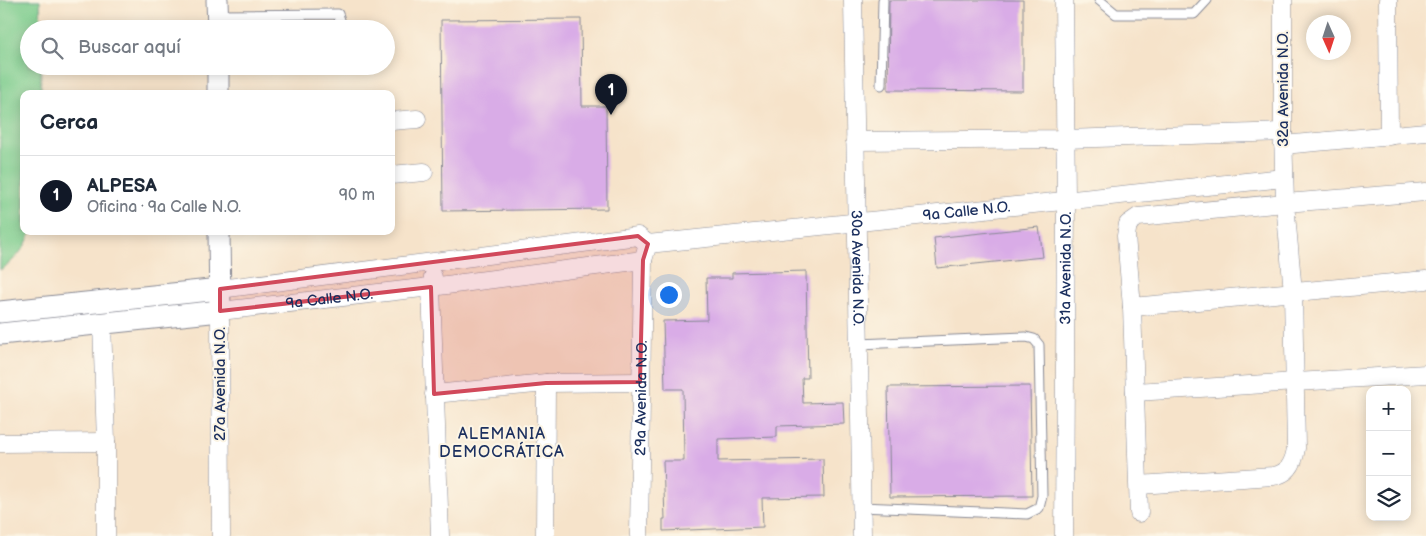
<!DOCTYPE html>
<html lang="es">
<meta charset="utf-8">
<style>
:root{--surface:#fff;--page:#f6f6f7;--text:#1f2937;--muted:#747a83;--line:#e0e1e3;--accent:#111827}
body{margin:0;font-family:"Balsamiq Sans",sans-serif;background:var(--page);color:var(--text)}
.controls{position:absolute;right:15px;bottom:15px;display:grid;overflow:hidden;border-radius:10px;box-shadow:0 2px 12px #0003}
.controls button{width:45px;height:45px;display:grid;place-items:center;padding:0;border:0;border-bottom:1px solid var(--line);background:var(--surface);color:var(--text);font:25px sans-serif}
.compass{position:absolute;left:1306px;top:15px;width:45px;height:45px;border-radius:50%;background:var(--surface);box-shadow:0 2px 12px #0003;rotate:177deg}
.you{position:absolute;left:668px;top:294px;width:18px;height:18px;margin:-12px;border:4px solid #fff;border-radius:50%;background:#1a73e8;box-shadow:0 0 0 8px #1a73e833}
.badge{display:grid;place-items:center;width:32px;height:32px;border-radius:50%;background:var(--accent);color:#fff;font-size:16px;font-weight:700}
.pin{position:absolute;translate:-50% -41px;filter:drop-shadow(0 1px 2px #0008)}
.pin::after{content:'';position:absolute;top:26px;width:18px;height:15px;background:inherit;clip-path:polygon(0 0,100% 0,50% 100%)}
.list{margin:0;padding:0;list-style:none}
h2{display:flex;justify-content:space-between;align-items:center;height:65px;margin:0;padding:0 20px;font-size:21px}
h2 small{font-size:16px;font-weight:400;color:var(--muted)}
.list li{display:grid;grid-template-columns:32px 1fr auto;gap:15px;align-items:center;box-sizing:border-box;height:80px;padding:0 20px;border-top:1px solid var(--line)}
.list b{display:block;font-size:19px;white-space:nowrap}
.list p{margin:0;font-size:16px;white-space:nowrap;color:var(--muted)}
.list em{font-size:16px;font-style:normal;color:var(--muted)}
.icon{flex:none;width:28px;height:28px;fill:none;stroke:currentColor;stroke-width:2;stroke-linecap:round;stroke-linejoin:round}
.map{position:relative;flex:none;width:1426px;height:536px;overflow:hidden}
.search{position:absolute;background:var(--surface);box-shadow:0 2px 12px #0003;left:20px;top:20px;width:375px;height:55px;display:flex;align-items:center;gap:12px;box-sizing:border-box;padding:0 18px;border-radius:28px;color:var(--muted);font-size:19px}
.panel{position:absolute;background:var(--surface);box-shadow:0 2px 12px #0003;left:20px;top:90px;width:375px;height:145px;border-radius:10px}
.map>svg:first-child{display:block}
.park{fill:#7ccc8d;stroke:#4c7e76}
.building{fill:#d9ace7}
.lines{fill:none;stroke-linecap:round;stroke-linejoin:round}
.service-casing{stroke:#888994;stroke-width:11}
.minor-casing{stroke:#888994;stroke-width:19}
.tertiary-casing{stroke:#888994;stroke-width:23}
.service{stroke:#fff;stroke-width:9}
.minor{stroke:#fff;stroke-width:18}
.tertiary{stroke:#fff;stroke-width:21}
.marked{fill:#d1495b;fill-opacity:0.2;stroke:#d1495b;stroke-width:4;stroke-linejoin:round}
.labels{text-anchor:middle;stroke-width:4;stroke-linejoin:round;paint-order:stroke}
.street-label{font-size:15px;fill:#1b2f5e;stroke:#fcf5e5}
.neighbourhood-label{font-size:16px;letter-spacing:1px;fill:#1b2f5e;stroke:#fcf5e5}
</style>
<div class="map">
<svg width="1426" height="536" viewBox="0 0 1426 536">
<rect width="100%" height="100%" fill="#fcf5e5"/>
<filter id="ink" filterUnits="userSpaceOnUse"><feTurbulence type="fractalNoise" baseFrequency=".02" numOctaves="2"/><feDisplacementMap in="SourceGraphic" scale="10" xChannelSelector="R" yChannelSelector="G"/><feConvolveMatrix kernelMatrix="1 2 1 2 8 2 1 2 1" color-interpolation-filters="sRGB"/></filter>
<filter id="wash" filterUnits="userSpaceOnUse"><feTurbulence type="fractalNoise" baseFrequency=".0096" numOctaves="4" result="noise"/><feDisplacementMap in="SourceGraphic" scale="20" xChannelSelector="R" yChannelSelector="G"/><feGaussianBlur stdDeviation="1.12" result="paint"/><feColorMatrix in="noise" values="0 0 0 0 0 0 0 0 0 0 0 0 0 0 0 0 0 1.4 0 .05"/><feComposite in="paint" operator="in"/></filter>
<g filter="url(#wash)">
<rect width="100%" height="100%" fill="#f6e3ca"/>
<!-- park -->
<path class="park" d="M0 0H40L41 29H29V66H41V94H24V231H32C25 248 16 260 0 270Z"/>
<g id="blocks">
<!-- building -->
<g class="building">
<polygon points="889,0 1023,0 1023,91 888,90"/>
<polygon points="581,19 582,106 606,106 607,209 443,211 441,20"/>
<polygon points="1039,227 1043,257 937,268 934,238"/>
<polygon points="806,271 808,378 802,378 803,403 843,402 844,424 777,426 777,437 718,439 718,461 823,459 824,497 762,498 763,527 663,531 663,519 665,519 663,461 684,461 683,389 665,389 663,321 707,320 706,278 732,278 732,273"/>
<polygon points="1030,386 1032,496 890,497 888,387"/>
</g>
</g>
</g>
<g filter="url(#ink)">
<use href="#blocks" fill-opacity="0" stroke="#888994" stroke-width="1"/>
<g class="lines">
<!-- service casing -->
<g class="service-casing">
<g id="service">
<polyline points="1099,0 1116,14 1194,14 1207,0"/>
<polyline points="217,15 338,14 343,29"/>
<polyline points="881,85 883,0"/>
<polyline points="859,344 1026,337 1034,339 1039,345 1042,496 1039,508 1027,514 861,507"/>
</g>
</g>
<!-- minor casing -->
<g class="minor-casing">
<g id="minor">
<path id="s1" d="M853 0 862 536"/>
<polyline points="1388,0 1389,136"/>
<polyline points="391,121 417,119"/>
<polyline points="855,141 1065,139 1283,132"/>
<polyline points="1283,145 1426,132"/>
<polyline points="391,175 424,172"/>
<polyline points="433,277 431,287 440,536"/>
<polyline points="220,289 638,236 648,244"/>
<polyline points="1132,307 1426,280"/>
<polyline points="102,323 106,442 106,536"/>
<polyline points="1135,392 1426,374"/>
<polyline points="434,394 546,383 640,382"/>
<polyline points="0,443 106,442"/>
<path d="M1139 485 1273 476C1288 474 1294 463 1296 448L1293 292 1285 203 1426 192"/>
<polyline points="1139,513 1132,307 1126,236 1128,224 1138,217 1285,203 1283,132 1283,0"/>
<path id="s2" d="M221 536 220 311 431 287 643 260 648 244 1284 178"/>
<polyline points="545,536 546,383"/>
<path id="s3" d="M639 536 643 260"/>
<path id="s4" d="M1064 536 1066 200 1064 0"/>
</g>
</g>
<!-- tertiary casing -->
<g class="tertiary-casing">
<g id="tertiary">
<polyline points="217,0 218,29"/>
<polyline points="218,66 218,94"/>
<polyline points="0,312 220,289"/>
<polyline points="0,334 220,311 219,231"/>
</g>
</g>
<!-- service -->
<use href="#service" class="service"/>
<!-- minor -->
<use href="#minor" class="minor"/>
<!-- tertiary -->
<use href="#tertiary" class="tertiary"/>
</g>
</g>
<!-- marked area -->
<path class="marked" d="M638 236 648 244 643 260 640 382 546 383 434 394 431 287 220 311V289Z"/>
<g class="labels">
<!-- street labels -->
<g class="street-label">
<text transform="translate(1283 89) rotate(-90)" y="5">32a Avenida N.O.</text>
<text dy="5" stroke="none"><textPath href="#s2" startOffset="988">9a Calle N.O.</textPath></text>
<text dy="5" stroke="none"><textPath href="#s1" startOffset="268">30a Avenida N.O.</textPath></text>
<text dy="5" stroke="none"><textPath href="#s4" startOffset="268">31a Avenida N.O.</textPath></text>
<text dy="5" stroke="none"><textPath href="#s2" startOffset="335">9a Calle N.O.</textPath></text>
<text transform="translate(220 384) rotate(-90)" y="5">27a Avenida N.O.</text>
<text dy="5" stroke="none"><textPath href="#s3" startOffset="138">29a Avenida N.O.</textPath></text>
</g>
<!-- neighbourhood labels -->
<g class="neighbourhood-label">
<text x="502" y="439">ALEMANIA<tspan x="502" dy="18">DEMOCRÁTICA</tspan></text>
</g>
</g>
</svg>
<div class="controls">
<button>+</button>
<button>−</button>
<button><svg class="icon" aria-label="layers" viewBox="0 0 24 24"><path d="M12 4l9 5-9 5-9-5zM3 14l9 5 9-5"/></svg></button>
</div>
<svg class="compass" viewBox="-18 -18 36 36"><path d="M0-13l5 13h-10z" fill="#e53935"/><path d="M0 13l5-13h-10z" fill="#747a83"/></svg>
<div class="you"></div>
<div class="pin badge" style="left:611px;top:115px">1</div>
<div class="search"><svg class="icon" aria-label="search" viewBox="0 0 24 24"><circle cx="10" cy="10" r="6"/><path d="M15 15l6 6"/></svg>Buscar aquí</div>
<section class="panel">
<h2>Cerca<small></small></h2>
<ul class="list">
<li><span class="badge">1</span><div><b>ALPESA</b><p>Oficina · 9a Calle N.O.</p></div><em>90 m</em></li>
</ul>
</section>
</div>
